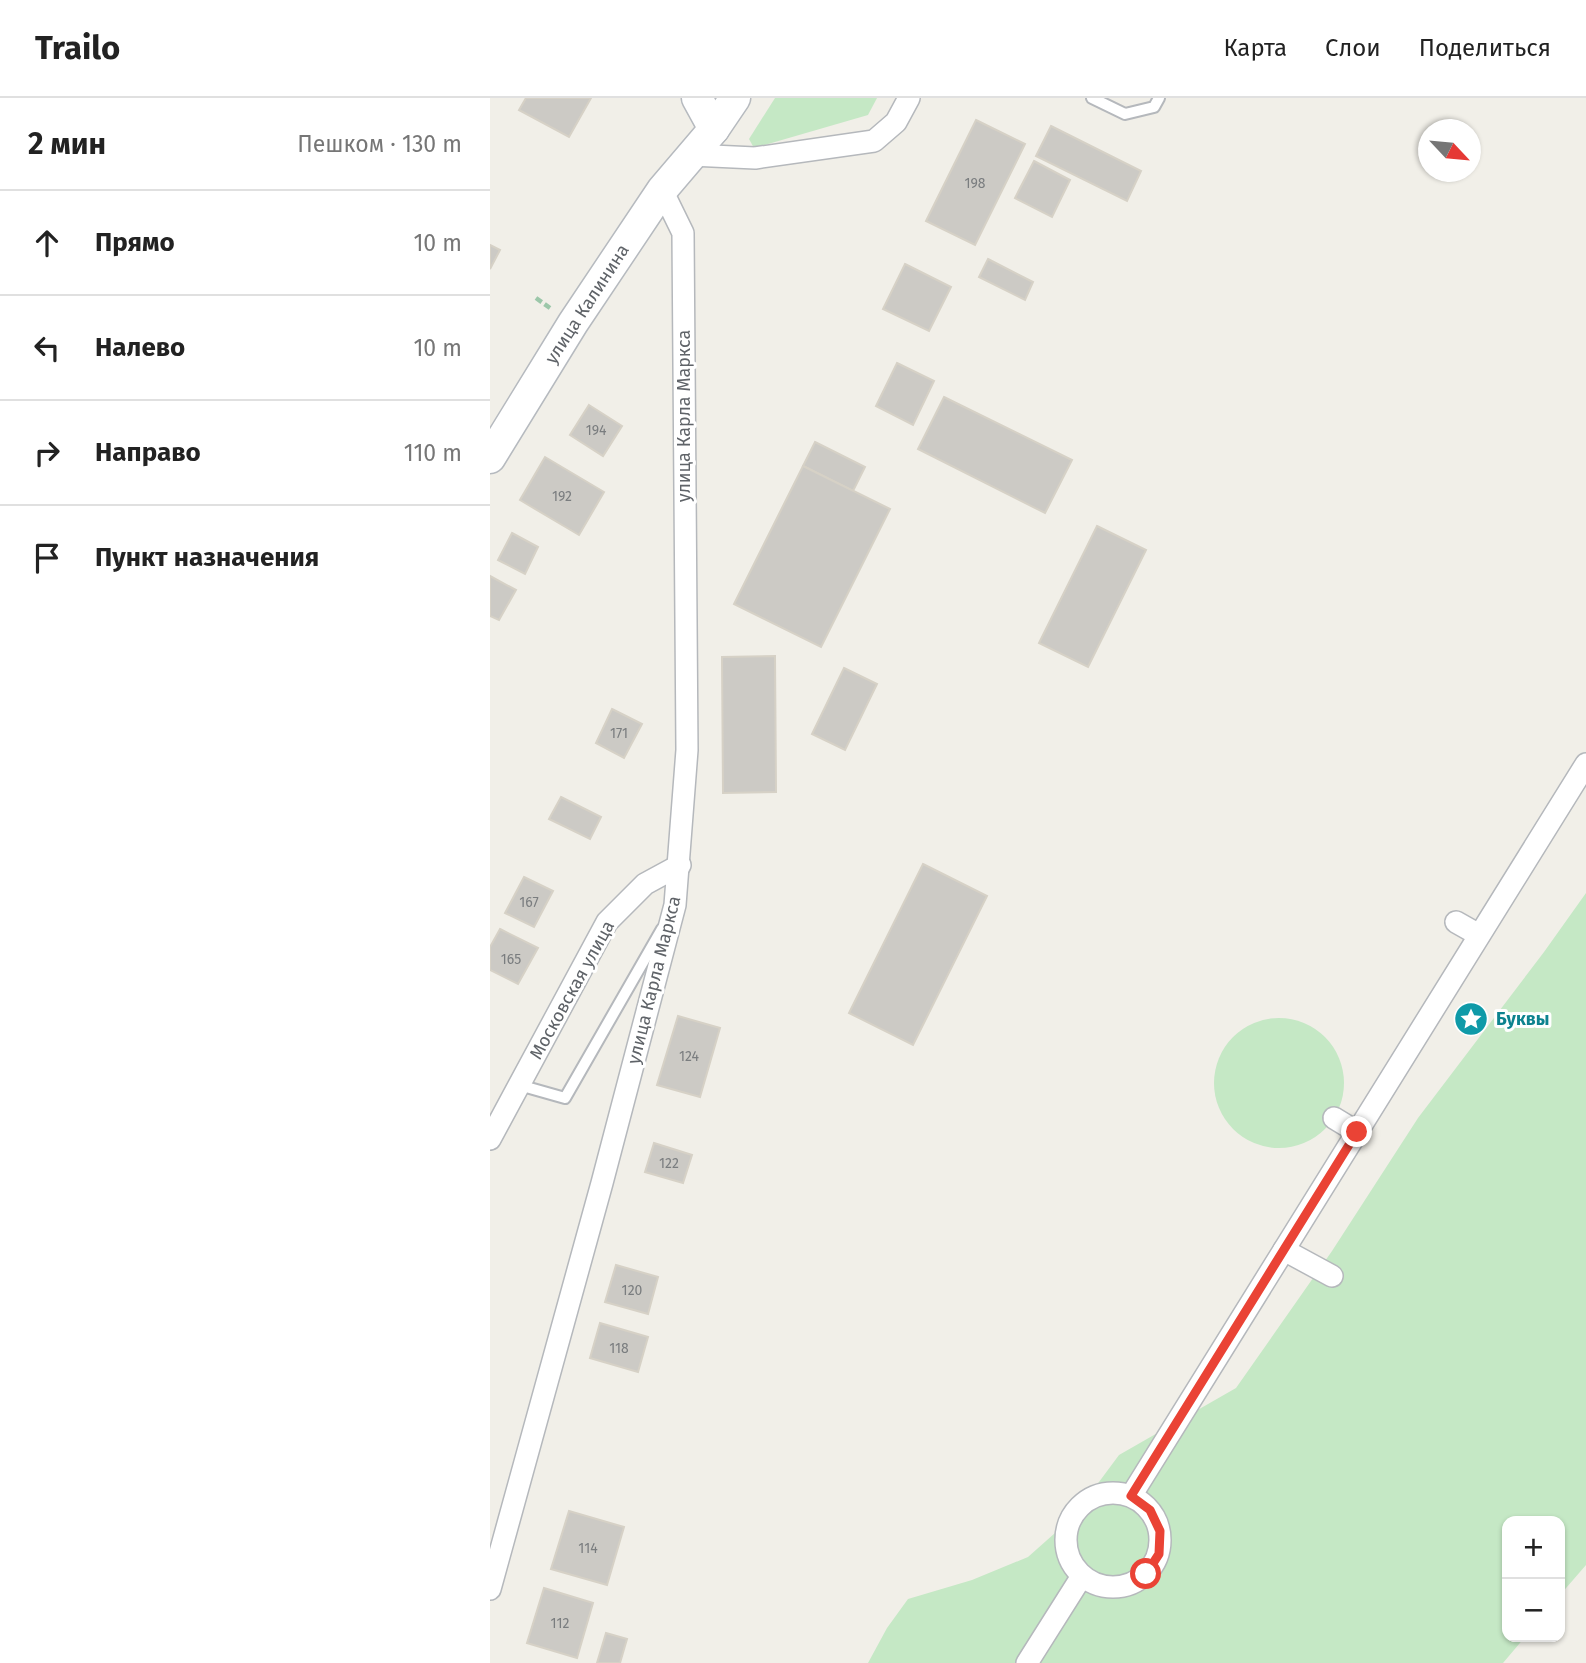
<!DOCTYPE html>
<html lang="ru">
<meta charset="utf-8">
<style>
:root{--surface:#fff;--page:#f6f6f6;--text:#222;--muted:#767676;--line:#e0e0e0}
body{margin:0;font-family:"Fira Sans",sans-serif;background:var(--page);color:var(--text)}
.controls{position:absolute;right:21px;bottom:21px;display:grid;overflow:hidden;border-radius:14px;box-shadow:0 2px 5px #0004}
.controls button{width:63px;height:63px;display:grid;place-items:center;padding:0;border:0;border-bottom:2px solid var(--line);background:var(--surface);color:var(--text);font:35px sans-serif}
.compass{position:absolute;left:928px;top:21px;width:63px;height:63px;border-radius:50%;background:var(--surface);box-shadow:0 2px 5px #0004;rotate:116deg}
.stop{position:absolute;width:21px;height:21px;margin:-16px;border:5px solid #ea4335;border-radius:50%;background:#fff}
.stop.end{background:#ea4335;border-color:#fff;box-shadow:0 2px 7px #0008}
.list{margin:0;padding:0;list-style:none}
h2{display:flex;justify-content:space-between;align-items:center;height:91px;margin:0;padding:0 28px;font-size:30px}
h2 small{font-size:23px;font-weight:400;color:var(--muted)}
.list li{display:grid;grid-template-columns:46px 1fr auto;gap:21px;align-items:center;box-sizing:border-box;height:105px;padding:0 28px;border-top:2px solid var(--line)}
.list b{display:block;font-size:26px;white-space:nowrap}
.list em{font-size:23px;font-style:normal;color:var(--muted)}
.icon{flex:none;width:38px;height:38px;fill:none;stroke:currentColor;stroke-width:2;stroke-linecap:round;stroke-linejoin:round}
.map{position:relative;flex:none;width:1096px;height:1565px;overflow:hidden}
header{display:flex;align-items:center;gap:42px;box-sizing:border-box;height:98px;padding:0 35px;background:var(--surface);border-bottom:2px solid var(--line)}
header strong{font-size:33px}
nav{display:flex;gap:38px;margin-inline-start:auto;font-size:24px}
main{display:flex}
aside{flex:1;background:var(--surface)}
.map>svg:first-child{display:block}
.green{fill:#c5e8c5}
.building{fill:#cccac5;stroke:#d6d1c6;stroke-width:2}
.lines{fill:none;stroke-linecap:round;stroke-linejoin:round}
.lane-casing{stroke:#b5b8bc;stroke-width:14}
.street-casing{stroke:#b5b8bc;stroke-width:24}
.secondary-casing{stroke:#b6babf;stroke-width:33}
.path{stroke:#9cc7a9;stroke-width:4.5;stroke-dasharray:7 3.5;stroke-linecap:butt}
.lane{stroke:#fff;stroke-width:10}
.street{stroke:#fff;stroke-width:21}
.secondary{stroke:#fff;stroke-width:30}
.route{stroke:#ea4335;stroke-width:9}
.labels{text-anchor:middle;stroke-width:6;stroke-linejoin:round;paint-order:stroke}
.number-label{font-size:14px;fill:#7a7d7f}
.street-label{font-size:18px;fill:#5f6368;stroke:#fff}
.culture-label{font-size:18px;font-weight:bold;fill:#0d838f;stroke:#fff;text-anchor:start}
</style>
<header>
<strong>Trailo</strong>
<nav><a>Карта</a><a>Слои</a><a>Поделиться</a></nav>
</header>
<main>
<aside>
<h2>2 мин<small>Пешком · 130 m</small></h2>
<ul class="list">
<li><svg class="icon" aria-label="ahead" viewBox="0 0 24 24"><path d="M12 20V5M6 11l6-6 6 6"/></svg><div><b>Прямо</b></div><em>10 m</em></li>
<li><svg class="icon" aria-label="left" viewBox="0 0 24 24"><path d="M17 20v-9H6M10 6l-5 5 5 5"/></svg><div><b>Налево</b></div><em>10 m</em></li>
<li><svg class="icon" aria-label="right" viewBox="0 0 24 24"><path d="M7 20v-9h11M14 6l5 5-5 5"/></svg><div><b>Направо</b></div><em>110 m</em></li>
<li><svg class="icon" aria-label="arrive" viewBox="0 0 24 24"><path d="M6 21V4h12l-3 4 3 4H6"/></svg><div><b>Пункт назначения</b></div></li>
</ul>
</aside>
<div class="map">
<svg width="1096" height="1565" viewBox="0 0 1096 1565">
<rect width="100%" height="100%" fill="#f1efe8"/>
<!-- green -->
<g class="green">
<polygon points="285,0 387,0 378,17 264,50 259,41"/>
<polygon points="1096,795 1096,1467 1070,1497 1070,1423 1017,1423 1017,1539 1035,1539 1013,1565 378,1565 397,1530 418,1501 482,1482 538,1459 583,1419 629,1357 746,1290 842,1153 928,1020 1054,854"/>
<circle cx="789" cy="985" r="65"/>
</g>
<!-- building -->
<g class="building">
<polygon points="36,0 101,0 79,39 29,12"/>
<polygon points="486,22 535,46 485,147 436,123"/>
<polygon points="561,28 651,73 637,103 546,58"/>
<polygon points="544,63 580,82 562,119 525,100"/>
<polygon points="0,147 10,152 0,171"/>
<polygon points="498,161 543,184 535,202 489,179"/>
<polygon points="415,166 461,189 439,233 393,211"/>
<polygon points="407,265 444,283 423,327 386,308"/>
<polygon points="454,299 582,362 555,415 428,351"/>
<polygon points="99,307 132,328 113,358 80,337"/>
<polygon points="325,344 375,369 363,393 313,368"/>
<polygon points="55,359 114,394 89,437 30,402"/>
<polygon points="313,368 400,411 331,549 244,506"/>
<polygon points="607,428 656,452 598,569 549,545"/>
<polygon points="22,435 48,449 35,476 8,462"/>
<polygon points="0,478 26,492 9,522 0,518"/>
<polygon points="285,558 286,694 233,695 232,559"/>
<polygon points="354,570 387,586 355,652 322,636"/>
<polygon points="122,611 152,626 134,660 106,645"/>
<polygon points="71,699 111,719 100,741 59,721"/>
<polygon points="433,766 497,798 423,947 359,915"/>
<polygon points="34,779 63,793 44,829 15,815"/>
<polygon points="10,831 48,850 28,886 0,872 0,849"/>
<polygon points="188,918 230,930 210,999 167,987"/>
<polygon points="164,1045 202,1057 193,1085 155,1074"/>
<polygon points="126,1167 168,1179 158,1216 115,1204"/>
<polygon points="110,1225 158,1239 148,1274 100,1260"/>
<polygon points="79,1413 134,1429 117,1487 61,1471"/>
<polygon points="54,1490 103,1505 87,1560 37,1545"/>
<polygon points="116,1535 137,1541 130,1565 107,1565"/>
</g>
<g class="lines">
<!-- lane casing -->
<g class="lane-casing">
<g id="lane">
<polyline points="602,0 635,16 664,9 669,0"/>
<polyline points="29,987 75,1000 172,831"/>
</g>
</g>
<!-- street casing -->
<g class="street-casing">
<g id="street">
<polyline points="201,57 265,60 384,43 406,24 419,0"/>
<polyline points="966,824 989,837"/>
<polyline points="844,1020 867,1034"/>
<polyline points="0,1041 117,824 155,786 190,767"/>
<polyline points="794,1152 842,1178"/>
<circle cx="623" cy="1442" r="47"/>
<polyline points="641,1398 1096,666"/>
<polyline points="0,1491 112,1085 185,807 197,652 193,135 172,92"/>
<polyline points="537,1565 592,1478"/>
</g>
</g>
<!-- secondary casing -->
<g class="secondary-casing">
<g id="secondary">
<polyline points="207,0 224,31"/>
<polyline points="0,360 83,225 172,92 224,31 245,0"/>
</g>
</g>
<!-- path -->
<polyline class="path" points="46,200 60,210"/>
<!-- lane -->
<use href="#lane" class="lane"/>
<!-- street -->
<use href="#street" class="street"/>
<!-- secondary -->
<use href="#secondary" class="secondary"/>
</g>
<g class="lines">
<!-- route -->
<polyline class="route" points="656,1476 669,1456 670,1433 660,1412 641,1398 867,1034"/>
</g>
<!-- icons -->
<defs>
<g id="sight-disc" transform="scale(1.75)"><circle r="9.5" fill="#0f9aa8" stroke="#fff"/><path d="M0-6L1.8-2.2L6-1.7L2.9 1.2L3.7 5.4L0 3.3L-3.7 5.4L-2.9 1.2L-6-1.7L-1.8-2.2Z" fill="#fff"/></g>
</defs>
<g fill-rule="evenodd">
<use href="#sight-disc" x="981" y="921"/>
</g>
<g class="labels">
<!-- number labels -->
<g class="number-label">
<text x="485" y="90">198</text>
<text x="106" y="337">194</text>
<text x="72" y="403">192</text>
<text x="129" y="640">171</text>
<text x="39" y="809">167</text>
<text x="21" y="866">165</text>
<text x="199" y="963">124</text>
<text x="179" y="1070">122</text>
<text x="142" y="1197">120</text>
<text x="129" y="1255">118</text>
<text x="98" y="1455">114</text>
<text x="70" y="1530">112</text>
</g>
<!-- street labels -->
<g class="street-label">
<text transform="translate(97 206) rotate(-57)" y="6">улица Калинина</text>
<text transform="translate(194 318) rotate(-90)" y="6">улица Карла Маркса</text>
<text transform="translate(164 882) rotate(-76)" y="6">улица Карла Маркса</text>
<text transform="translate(82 892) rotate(-61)" y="6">Московская улица</text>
</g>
<!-- culture labels -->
<g class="culture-label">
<text x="1006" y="927">Буквы</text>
</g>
</g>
</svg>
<div class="controls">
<button>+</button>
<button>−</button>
</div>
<svg class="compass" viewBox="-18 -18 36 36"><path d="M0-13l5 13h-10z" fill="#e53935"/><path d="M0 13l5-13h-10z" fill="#767676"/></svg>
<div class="stop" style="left:656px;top:1476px"></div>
<div class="stop end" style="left:867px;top:1034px"></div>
</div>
</main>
